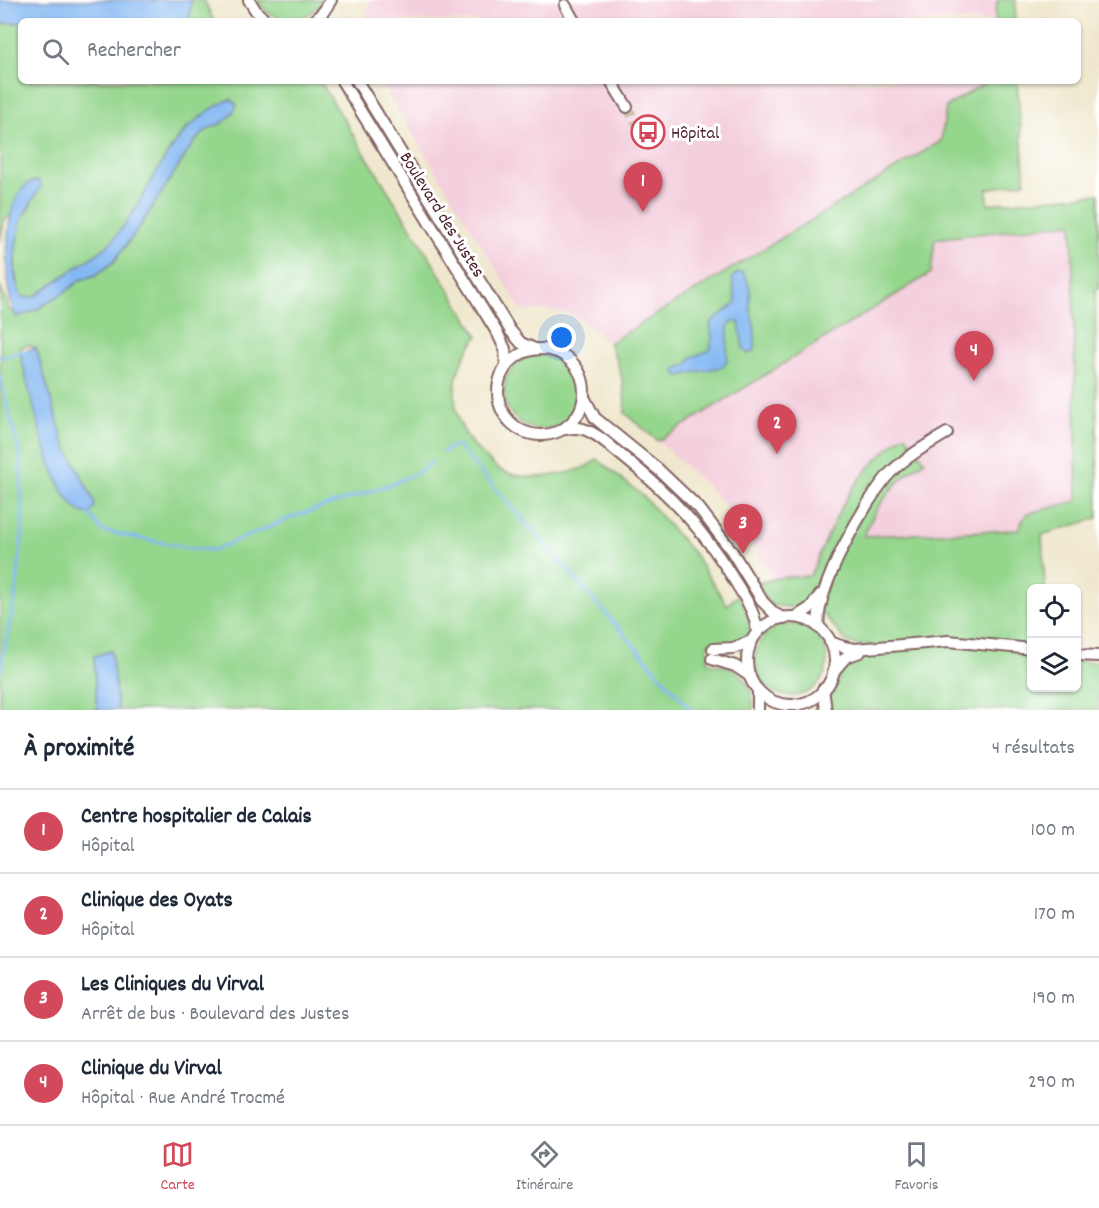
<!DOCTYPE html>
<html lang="fr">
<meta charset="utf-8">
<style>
:root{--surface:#fff;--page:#f2f2f3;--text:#1f2937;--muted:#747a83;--line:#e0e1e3;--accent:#d1495b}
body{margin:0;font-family:Dekko,sans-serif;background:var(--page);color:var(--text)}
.controls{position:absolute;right:18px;bottom:18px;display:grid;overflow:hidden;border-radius:9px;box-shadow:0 2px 4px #0004}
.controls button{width:54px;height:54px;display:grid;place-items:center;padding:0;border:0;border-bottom:2px solid var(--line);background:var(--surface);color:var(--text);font:30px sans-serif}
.you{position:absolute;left:562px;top:338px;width:21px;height:21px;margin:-15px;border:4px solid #fff;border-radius:50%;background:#1a73e8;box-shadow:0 0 0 9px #1a73e833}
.badge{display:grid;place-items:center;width:39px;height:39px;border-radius:50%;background:var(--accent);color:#fff;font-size:20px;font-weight:700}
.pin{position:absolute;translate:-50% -50px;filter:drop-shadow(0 2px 3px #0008)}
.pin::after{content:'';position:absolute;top:32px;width:21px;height:18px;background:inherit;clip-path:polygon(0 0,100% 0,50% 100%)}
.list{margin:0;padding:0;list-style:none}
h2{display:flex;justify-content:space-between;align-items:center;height:78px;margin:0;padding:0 24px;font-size:26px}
h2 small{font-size:20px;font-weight:400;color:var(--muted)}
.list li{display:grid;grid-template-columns:39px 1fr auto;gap:18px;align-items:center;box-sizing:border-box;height:84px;padding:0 24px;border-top:2px solid var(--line)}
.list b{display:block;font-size:22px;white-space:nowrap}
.list p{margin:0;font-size:20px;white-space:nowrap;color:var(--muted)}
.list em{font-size:20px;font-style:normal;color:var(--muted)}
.icon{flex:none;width:33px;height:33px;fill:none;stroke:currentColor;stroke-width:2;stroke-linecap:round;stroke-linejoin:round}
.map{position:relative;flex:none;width:1099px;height:710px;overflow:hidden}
.search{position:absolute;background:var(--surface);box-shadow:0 2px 4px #0004;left:18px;right:18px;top:18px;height:66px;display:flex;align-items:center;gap:15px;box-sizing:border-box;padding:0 21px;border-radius:9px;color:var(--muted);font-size:22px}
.sheet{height:414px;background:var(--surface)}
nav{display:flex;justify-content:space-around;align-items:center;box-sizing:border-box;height:84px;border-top:2px solid var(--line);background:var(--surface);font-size:16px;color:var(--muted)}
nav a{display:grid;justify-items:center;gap:3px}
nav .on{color:var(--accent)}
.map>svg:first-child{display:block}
.built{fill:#f4cfdd}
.green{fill:#95d68d;stroke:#707a5c;stroke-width:1.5;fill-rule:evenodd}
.water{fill:#85b9f3;stroke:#686c8f;stroke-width:1.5}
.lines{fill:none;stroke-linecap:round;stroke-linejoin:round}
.stream{stroke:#85b9f3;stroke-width:3}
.minor-tunnel{stroke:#cfc0ad;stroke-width:10;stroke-dasharray:10 5;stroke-linecap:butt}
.minor-casing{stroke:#846564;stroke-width:14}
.minor{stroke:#fff;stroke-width:10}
.labels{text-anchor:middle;stroke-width:6;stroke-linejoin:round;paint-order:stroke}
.poi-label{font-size:18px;fill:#4a1f2b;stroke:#fff;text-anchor:start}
.street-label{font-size:18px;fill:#4a1f2b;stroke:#fff}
</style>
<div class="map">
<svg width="1099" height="710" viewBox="0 0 1099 710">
<rect width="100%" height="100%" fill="#fff"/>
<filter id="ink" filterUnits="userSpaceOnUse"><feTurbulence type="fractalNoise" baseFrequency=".0167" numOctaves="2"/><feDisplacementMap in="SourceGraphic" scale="12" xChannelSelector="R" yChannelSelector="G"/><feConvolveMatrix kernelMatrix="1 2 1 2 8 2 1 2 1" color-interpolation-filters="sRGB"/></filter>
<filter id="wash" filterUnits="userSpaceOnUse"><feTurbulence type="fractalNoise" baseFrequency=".008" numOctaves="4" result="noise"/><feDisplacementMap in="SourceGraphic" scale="24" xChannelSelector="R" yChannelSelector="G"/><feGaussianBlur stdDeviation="1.35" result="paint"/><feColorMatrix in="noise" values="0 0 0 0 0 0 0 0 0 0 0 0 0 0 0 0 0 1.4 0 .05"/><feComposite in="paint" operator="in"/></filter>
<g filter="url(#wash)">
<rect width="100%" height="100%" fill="#f0e8ce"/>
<!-- built -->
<g class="built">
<polygon points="371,0 997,0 995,21 363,21"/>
<polygon points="380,81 988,81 946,107 941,141 609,343 580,319 566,313 545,310 522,311"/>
<polygon points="1073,222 1077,501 1026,514 1018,530 864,536 882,499 889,490 914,468 925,461 905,434 873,463 856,483 846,499 810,577 773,579 750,541 727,508 708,487 658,441 931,273 935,239"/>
</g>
<!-- green -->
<g class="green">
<polygon points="191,0 204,0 214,21 189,21"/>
<path d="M257 0H323C307 26 273 26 257 0Z"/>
<polygon points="997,0 1016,0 1015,21 995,21"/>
<path d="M21 22V81H320L478 336C446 375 446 424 486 458 490 462 495 467 500 470 516 478 538 478 555 475 569 473 586 469 597 459L643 496 694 554 727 605 738 595C742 602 747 610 749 617 758 644 726 645 708 643V663C716 664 729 666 736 671 746 677 756 699 753 710H118L111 651 94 656 97 710H0V286L10 311 68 290 80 280 96 275 114 262 140 226 194 142 208 129 224 122 187 127 171 148 125 226 107 247 33 297H22C12 279 14 241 21 221 24 216 28 210 31 205L5 219 0 241V24ZM27 345 36 348 63 440 95 503 66 497C45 449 34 407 21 357V348Z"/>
<path d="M988 81H1017L1025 182 987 189 988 204 1099 194V289L1095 290 1098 518 1042 535 1045 588H1032V688H1076L1077 661 1099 662V710H814L832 694 845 663 873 653 871 645H856L846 641 823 614 800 608 774 606 768 603 758 583 782 577 810 576C824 546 836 512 856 484 869 465 887 449 905 434L925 461C896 479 876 504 864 536L1018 530 1026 514 1077 501 1072 223 935 239 931 273 658 441 625 413C625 385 621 368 609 343L941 141 946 107Z"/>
<circle cx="541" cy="392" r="37"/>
<circle cx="791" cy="660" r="36"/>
</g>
<!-- water -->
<g class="water">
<polygon points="0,0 191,0 189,21 44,20 0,24"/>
<path d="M231 99 237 105 232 114 224 122 208 129 194 142 140 226 114 261 96 275 80 280 68 290 34 311 17 317C0 293 1 177 39 181L41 186C35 198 24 211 21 223 15 245 10 277 22 297H34C50 286 66 274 83 263 91 257 102 252 109 244 155 195 162 128 231 99Z"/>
<path d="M742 272C749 281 752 293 749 303L755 331V350L748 354 743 348 739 322H733L728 326 727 361 722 367 678 376 675 372 676 369 689 363 690 358 710 350 712 338 710 323 736 303 732 278 737 273Z"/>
<path d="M36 348 63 440 95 503 94 509 89 514C86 513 83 513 80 511 50 494 29 387 20 352Z"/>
<polygon points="111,651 118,710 97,710 94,656"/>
</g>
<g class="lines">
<!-- stream -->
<g class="stream">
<polyline points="0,357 26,351 27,353"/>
<polyline points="0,376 20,455 23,528 16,592 0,672"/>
<polyline points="443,452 455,445 458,446 691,710"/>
<polyline points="88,512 102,531 195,549 214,550 293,517 395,483 422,470 432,462"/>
</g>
</g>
</g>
<g filter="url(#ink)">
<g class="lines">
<!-- minor-tunnel -->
<polyline class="minor-tunnel" points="627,107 638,126"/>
<!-- minor casing -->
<g class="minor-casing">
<g id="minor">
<polyline points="249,0 256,11 266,21"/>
<polyline points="565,5 574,21"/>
<polyline points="314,21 324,11 331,0"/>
<polyline points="342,81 498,334 505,349 506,367"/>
<polyline points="357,81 510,330 521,343 535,349"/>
<polyline points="611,81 627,107"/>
<circle cx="541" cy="392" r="43"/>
<polyline points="584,397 595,418 659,470 699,508 731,550 763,602 774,613 783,618"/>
<path d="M565 429C571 428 577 427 583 429 597 433 610 446 621 455 669 493 705 531 736 583 746 599 756 614 757 633"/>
<polyline points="796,617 810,608 820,595"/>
<circle cx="791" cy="661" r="44"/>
<path d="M819 628C812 594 867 497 891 472 907 456 927 445 947 433"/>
<polyline points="830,642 844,647 855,649 948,641 1032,649"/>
<polyline points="713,649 733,648 752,641"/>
<polyline points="1076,655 1099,656"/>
<polyline points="712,659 735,666 750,676"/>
<polyline points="833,672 846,657 860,652"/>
<polyline points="823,689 826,710"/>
<polyline points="758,690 758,710"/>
</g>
</g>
<!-- minor -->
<use href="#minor" class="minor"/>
</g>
</g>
<!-- icons -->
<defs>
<g id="bus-ring" transform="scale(1.725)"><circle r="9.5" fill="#fff" stroke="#d1495b" stroke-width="1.5"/><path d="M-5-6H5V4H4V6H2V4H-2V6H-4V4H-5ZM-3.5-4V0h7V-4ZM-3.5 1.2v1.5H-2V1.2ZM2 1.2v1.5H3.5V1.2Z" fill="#d1495b"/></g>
</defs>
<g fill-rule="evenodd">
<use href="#bus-ring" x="648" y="132"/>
</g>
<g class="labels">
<!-- poi labels -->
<g class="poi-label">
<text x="671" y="138">Hôpital</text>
</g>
<!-- street labels -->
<g class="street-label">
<text transform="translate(443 214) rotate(58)" y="6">Boulevard des Justes</text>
</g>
</g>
</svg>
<div class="controls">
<button><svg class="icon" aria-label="locate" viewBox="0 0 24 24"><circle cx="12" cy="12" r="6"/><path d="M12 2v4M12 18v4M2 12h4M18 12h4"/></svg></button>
<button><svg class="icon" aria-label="layers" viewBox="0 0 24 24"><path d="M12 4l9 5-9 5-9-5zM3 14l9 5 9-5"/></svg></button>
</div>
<div class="you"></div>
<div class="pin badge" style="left:643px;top:212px">1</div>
<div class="pin badge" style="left:777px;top:454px">2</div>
<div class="pin badge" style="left:743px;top:554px">3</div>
<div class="pin badge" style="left:974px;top:381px">4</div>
<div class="search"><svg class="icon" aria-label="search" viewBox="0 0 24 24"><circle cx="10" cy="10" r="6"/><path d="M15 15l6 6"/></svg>Rechercher</div>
</div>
<section class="sheet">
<h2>À proximité<small>4 résultats</small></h2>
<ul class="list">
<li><span class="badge">1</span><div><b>Centre hospitalier de Calais</b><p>Hôpital</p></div><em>100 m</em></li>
<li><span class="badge">2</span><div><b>Clinique des Oyats</b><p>Hôpital</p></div><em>170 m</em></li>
<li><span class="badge">3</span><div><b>Les Cliniques du Virval</b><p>Arrêt de bus · Boulevard des Justes</p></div><em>190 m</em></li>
<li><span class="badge">4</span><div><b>Clinique du Virval</b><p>Hôpital · Rue André Trocmé</p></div><em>290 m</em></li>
</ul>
</section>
<nav>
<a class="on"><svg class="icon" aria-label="map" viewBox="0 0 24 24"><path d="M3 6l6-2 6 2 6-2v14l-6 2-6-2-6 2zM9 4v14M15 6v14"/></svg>Carte</a>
<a><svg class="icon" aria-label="directions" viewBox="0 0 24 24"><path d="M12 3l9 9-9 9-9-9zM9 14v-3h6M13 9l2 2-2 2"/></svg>Itinéraire</a>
<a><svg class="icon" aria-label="saved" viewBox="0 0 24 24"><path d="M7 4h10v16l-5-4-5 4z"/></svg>Favoris</a>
</nav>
